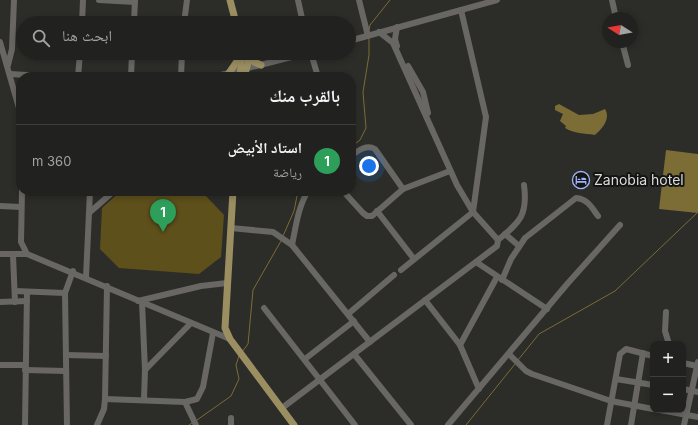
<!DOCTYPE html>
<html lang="ar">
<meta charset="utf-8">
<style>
:root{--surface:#21211f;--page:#292928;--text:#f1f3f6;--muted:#a2a3a4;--line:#3e3e3d;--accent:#0b8043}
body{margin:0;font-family:Inter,"Noto Naskh Arabic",sans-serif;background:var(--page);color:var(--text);direction:rtl}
.controls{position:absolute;right:12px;bottom:12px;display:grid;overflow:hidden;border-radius:8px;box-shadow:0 2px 6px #0003}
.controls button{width:36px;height:36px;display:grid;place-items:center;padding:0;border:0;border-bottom:1px solid var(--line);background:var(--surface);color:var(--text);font:20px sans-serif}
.compass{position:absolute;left:602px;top:12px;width:36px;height:36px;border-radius:50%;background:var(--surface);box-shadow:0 2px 6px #0003;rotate:281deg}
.you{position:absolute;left:369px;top:166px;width:14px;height:14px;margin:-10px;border:3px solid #fff;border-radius:50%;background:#1a73e8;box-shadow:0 0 0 6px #1a73e833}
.badge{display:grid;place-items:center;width:26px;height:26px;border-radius:50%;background:var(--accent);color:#fff;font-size:13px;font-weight:700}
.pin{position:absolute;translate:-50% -33px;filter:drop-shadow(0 1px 2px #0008)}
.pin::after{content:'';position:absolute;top:21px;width:14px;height:12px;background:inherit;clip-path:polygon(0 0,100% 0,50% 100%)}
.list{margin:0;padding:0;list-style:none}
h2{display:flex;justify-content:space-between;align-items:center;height:52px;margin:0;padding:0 16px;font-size:17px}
h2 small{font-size:13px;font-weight:400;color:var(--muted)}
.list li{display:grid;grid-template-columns:26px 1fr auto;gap:12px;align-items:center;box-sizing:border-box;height:72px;padding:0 16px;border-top:1px solid var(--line)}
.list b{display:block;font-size:15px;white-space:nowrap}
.list p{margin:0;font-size:13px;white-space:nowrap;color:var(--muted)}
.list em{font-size:13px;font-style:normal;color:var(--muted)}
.icon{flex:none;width:22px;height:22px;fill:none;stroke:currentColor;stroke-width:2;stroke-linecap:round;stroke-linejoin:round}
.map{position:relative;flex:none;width:698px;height:425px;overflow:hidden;direction:ltr}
.search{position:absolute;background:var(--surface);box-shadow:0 2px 6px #0003;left:16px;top:16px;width:340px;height:44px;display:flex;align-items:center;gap:10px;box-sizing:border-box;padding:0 14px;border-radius:22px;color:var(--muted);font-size:15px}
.panel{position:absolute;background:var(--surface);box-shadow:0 2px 6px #0003;left:16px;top:72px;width:340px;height:124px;border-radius:16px;direction:rtl}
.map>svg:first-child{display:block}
.green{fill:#5e501b}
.water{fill:#7c6c36}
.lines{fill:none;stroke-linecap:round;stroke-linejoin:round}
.stream{stroke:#7c6c36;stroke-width:1}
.minor{stroke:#686764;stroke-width:6}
.major{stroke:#9b8f62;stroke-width:7}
.labels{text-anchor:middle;stroke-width:4;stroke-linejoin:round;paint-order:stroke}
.poi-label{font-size:14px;fill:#dcdcda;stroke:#141413;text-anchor:start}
</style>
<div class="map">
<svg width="698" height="425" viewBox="0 0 698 425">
<rect width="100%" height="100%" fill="#2c2c29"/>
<!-- green -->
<polygon class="green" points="121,191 157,191 205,195 224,215 221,257 199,274 119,268 100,249 102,208"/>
<!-- water -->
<g class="water">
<path d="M559 104 579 115 593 114 605 109C611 119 602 129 595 135 583 133 575 134 565 128L566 126 560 121 563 114 555 110V106Z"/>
<polygon points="666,150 698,154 698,213 659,209"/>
</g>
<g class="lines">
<!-- stream -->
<g class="stream">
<polyline points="369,30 370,25 390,0"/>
<polyline points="351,147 360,140 366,128 363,92 369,55 369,39"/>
<polyline points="283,236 294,211 298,191"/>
<polyline points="242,352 248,344 253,290 281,241"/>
<polyline points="518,360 539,334 615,291 698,212"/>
<polyline points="197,420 231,396 239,379 236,365 239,356"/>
<polyline points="189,425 192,423"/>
<polyline points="466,425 515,364"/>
</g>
<!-- minor -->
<g class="minor">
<polyline points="99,0 135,2"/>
<polyline points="298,0 303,23"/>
<polyline points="359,0 368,36"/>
<polyline points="612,0 616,18"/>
<polyline points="82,23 83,0"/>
<polyline points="134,23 135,0"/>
<polyline points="184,23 187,0"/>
<polyline points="397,27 395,39 397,46"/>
<polyline points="349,41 497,0"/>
<polyline points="0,42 21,115"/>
<polyline points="622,42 628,65"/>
<polyline points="311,53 318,77"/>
<polyline points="8,65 12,49 14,0"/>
<polyline points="408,66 423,92 428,113"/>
<polyline points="10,74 59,77"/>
<polyline points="78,77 80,53"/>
<polyline points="131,77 132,53"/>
<polyline points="181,77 182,53"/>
<polyline points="213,77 307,53"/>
<path d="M351 156C358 151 366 144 375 149L403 189"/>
<polyline points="22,191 21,242 27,254 230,339"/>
<polyline points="343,191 363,213 367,216 372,216 403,189 450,171"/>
<polyline points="0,206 21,207"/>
<polyline points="377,211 414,259"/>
<polyline points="89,213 114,191"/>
<polyline points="231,228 273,232 292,245 370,342"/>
<polyline points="505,234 519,246"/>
<path d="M498 240C520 222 528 215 524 185"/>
<path d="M292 245C296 226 298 207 308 191"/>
<polyline points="0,254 27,254"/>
<polyline points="13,255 15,302"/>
<polyline points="476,262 547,309"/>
<polyline points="401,270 473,212 486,117 461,10"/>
<polyline points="86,277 90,191"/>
<path d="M502 280 511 259 525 238 576 198C588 199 592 208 598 216"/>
<polyline points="15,291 65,293"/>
<polyline points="425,300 460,345 479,389"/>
<polyline points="138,301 201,286 227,283"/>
<polyline points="0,302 27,301"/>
<polyline points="142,302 145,370 191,323"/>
<polyline points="264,308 355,425"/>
<polyline points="666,312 665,331 669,344"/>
<polyline points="348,314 394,275"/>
<polyline points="460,345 497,277"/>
<polyline points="354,354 411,425"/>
<polyline points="509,354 526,371 532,374 611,401 653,409"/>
<polyline points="66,355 106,356"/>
<polyline points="305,359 354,321"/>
<polyline points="683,363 697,366"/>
<polyline points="0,365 25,365"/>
<polyline points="25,370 66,371"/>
<polyline points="616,379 653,385"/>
<polyline points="683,389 698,392"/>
<polyline points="105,399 185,402 197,399 203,387 213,333"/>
<polyline points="144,399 145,370"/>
<polyline points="185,402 196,425"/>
<polyline points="282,408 497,246 498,240 473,212 457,185 393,43 379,32"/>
<polyline points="660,410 698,417"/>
<polyline points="231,418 231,425"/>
<polyline points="25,425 27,292"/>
<polyline points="67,425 65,293 73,271"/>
<polyline points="97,425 104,409 105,399 107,286"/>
<polyline points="448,425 568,283 620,225"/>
<polyline points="607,425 620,354 626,349 653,356"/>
<polyline points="631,425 643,353"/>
<polyline points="684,425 698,362"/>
</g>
<!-- major -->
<g class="major">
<polyline points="230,0 236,23"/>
<polyline points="248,54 254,62 261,65"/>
<polyline points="229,73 240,57"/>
<polyline points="240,77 242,53"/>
<polyline points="244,77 248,63 248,53"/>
<polyline points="233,191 225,328 230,339 294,425"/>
</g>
</g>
<!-- icons -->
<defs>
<g id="hotel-ring" transform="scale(0.9)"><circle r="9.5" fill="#141413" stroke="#a1b3fd" stroke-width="1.5"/><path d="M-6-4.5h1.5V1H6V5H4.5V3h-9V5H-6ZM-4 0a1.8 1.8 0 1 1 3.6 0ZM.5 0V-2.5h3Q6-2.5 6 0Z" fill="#a1b3fd"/></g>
</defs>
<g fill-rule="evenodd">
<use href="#hotel-ring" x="581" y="180"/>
</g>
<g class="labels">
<!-- poi labels -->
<g class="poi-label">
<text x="594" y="185">Zanobia hotel</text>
</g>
</g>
</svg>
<div class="controls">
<button>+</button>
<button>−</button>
</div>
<svg class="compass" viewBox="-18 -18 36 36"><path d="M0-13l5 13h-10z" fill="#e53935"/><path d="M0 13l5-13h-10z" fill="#a2a3a4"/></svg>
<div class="you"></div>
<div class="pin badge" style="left:163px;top:232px;background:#2e9e5b">1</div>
<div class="search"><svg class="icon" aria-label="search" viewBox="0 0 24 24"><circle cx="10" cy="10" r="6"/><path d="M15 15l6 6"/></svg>ابحث هنا</div>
<section class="panel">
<h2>بالقرب منك<small></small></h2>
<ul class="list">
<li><span class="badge" style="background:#2e9e5b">1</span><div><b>استاد الأبيض</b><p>رياضة</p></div><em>360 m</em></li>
</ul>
</section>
</div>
